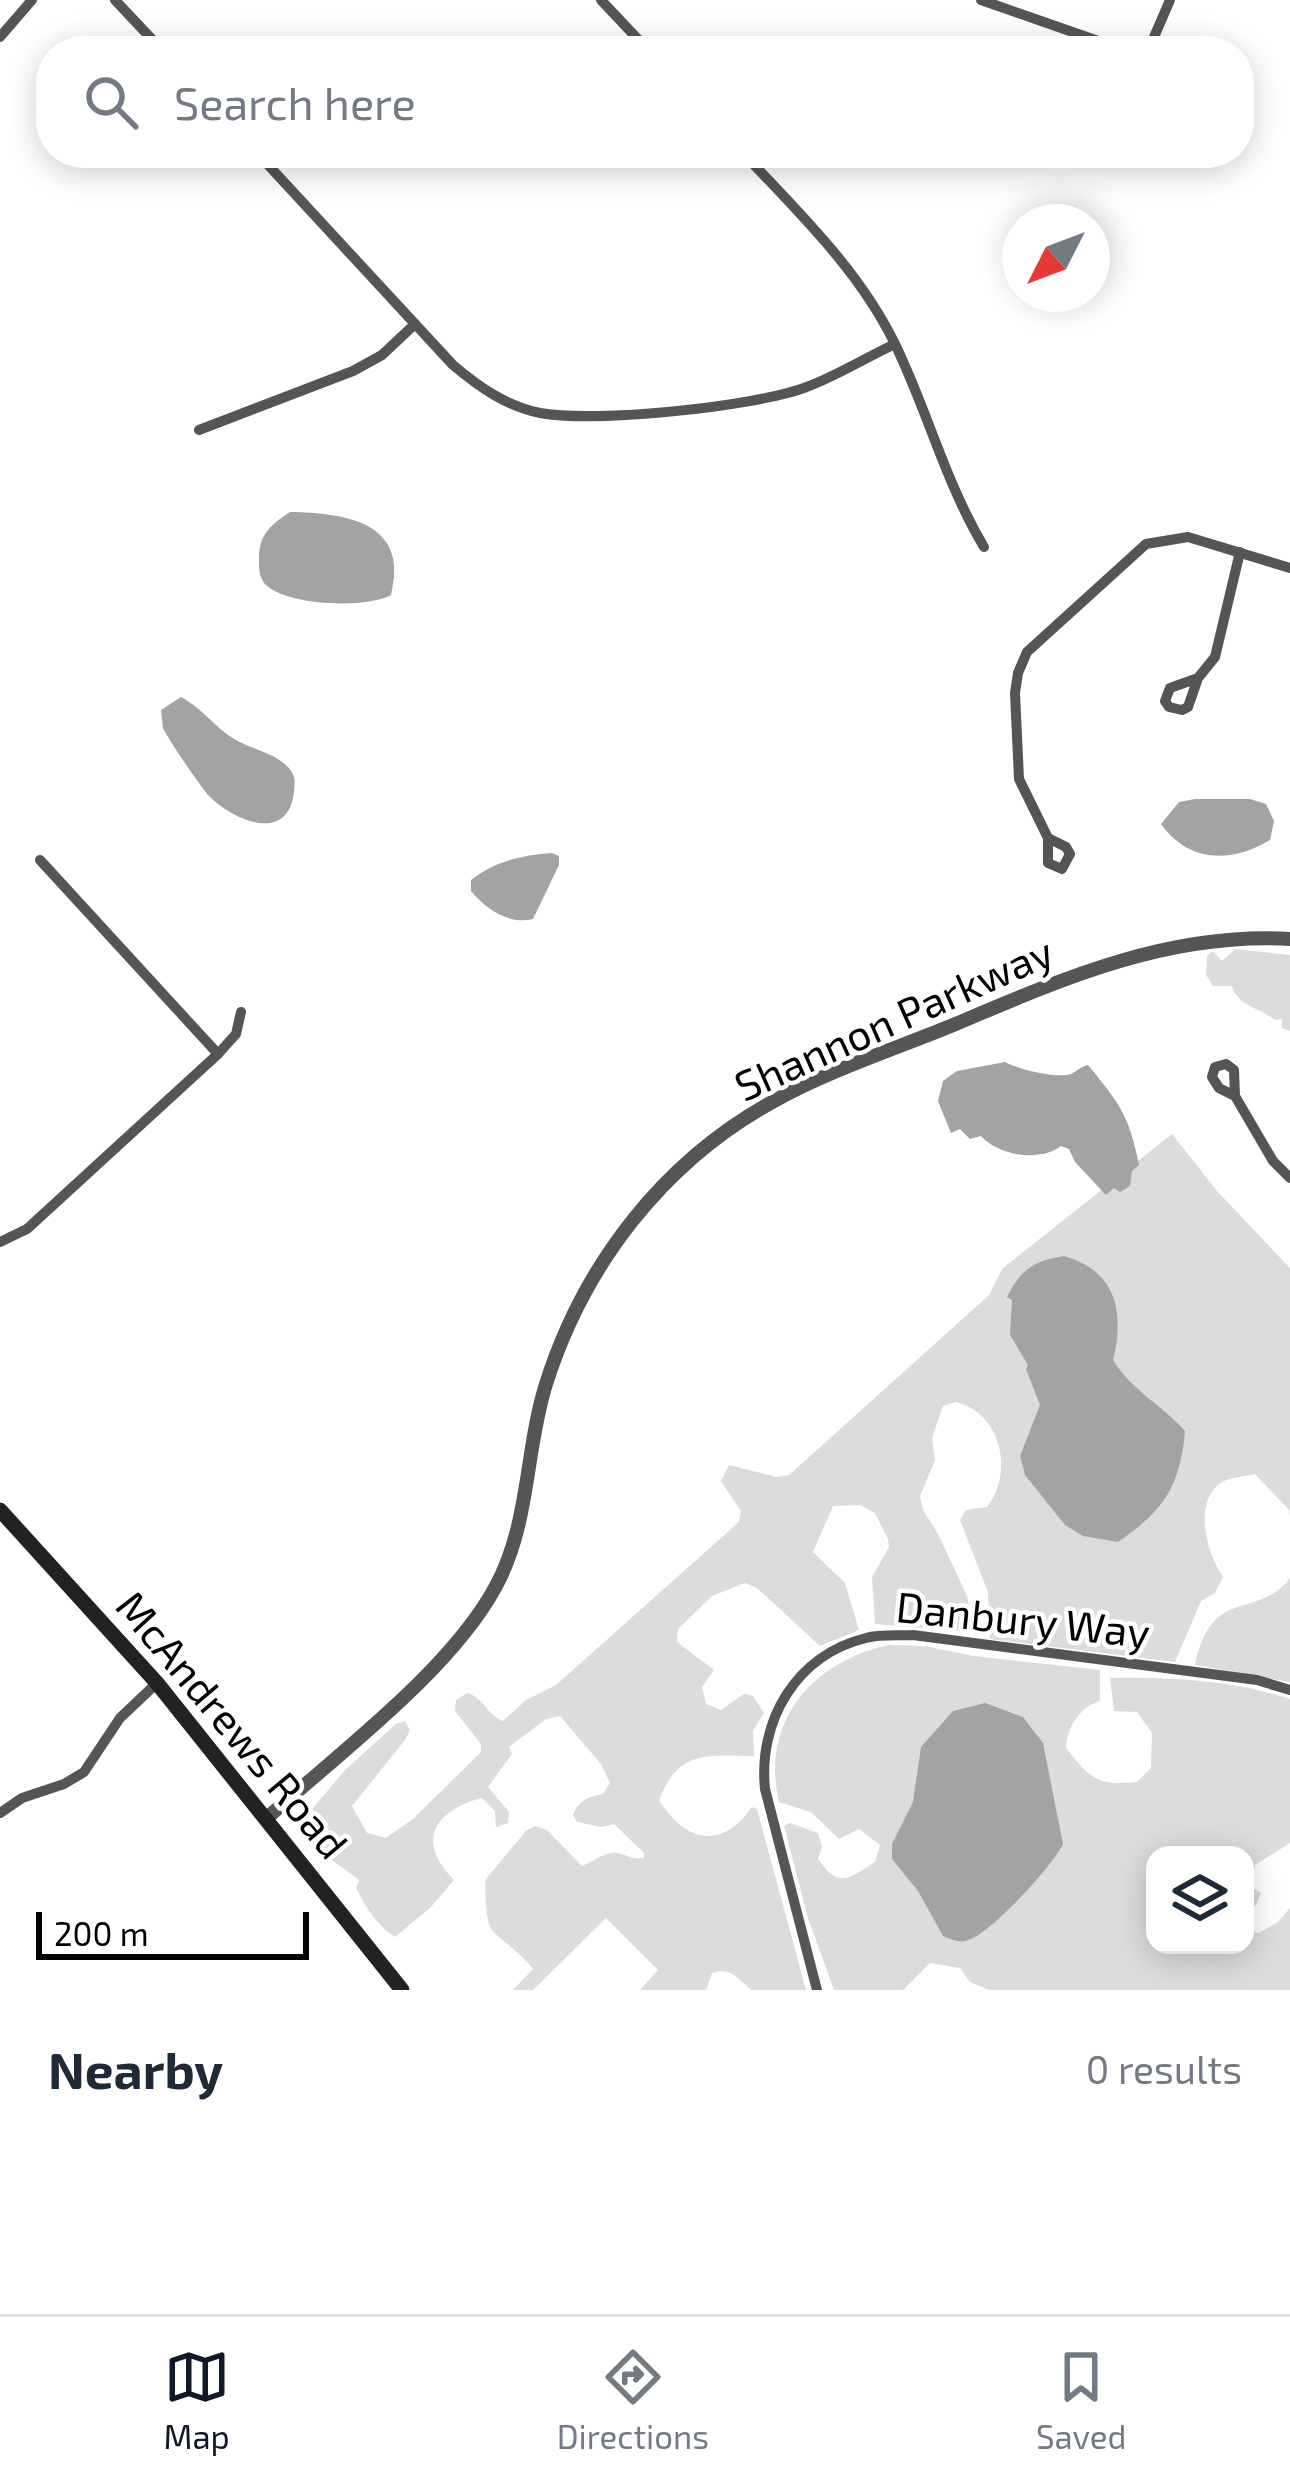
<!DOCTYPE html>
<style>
:root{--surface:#fff;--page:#f2f2f3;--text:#1f2937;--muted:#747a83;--line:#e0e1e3;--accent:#111827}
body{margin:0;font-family:"Exo 2",sans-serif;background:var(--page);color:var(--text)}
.controls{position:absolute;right:36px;bottom:36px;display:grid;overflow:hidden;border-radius:24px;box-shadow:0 6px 30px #0003}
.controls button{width:108px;height:108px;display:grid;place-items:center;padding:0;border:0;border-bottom:3px solid var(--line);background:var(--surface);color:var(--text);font:60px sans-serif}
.compass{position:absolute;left:1002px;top:204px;width:108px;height:108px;border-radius:50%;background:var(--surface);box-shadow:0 6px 30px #0003;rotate:228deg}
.scale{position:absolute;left:36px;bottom:30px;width:273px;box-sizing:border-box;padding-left:12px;border:6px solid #000;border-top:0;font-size:33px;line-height:42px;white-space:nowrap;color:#000;-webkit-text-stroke:9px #fff;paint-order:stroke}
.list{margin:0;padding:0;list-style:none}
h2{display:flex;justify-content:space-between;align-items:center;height:156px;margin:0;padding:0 48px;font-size:51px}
h2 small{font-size:39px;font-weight:400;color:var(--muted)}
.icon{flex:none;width:66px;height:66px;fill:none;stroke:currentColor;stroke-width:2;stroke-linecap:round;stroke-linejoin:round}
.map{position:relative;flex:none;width:1290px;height:1990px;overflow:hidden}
.search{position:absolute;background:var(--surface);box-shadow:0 6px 30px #0003;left:36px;right:36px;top:36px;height:132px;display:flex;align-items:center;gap:30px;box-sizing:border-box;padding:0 42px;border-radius:48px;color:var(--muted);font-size:45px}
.sheet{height:324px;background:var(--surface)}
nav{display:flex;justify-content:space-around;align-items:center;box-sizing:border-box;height:168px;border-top:3px solid var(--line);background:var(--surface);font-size:33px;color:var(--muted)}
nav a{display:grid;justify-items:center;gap:6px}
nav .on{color:var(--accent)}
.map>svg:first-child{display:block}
.green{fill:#dcdcdc}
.water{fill:#a3a3a3}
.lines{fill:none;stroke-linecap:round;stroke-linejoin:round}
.minor{stroke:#555;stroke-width:10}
.tertiary{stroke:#555;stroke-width:14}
.secondary{stroke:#222;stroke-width:15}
.labels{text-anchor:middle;stroke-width:9;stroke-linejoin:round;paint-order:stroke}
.street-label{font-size:42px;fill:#000;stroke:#fff}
</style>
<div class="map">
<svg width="1290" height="1990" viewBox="0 0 1290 1990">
<rect width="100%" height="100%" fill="#fff"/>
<!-- green -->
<g class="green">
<path d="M1235 949 1290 955V1031L1282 1028V1019L1275 1020C1260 1008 1236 1005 1232 986H1213L1206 975 1207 956 1213 951 1222 961Z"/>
<path d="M1172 1134 1217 1191 1290 1268V1517L1289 1510 1255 1474C1243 1477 1227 1477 1218 1485 1193 1507 1208 1555 1223 1577L1215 1593 1201 1601 1175 1662 990 1639 988 1592 960 1520 966 1510 987 1507C1014 1472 1002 1414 956 1402L943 1406 932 1438 935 1460 920 1496 923 1510 938 1534 967 1596 974 1626 972 1632 875 1624 872 1577 889 1547 888 1539 875 1513 860 1505 833 1506 813 1552 845 1583 859 1630 820 1646 757 1588 745 1583 712 1596 678 1629 677 1642 714 1670 702 1687 706 1704 721 1710 744 1694 753 1696 764 1713 753 1731 754 1756C707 1755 678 1750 659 1800 686 1843 722 1850 752 1807L757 1809 806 1990H751C738 1978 730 1967 712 1973L706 1990H640L658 1970 606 1918 533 1990H513L533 1969C523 1955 496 1936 491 1929 485 1917 486 1894 485 1880L527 1830 535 1826 547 1830 582 1866C593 1862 605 1851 617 1853 628 1855 631 1860 644 1858V1853L614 1824 602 1827 577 1822 573 1815C578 1801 589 1796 603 1794L610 1783 601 1764 560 1716 546 1719 509 1747 512 1754 488 1787 509 1812 508 1823 496 1827 495 1811 482 1798C433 1811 416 1842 454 1880L430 1908 395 1937C376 1924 366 1908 356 1888L359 1880 332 1860 304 1819 345 1770 396 1724 405 1721 410 1730 405 1740 352 1806 367 1833 386 1838 413 1819 481 1752V1744L455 1711 456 1700 467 1693C483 1697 487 1715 503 1721L526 1700 556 1685 739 1522 741 1511 721 1481 729 1465 777 1477 789 1475 989 1295 1003 1268Z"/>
<path d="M1290 1578V1682L1195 1665C1212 1584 1257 1621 1290 1578Z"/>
<path d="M889 1645 924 1646 974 1656 1100 1670V1701C1079 1707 1067 1728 1066 1748 1091 1779 1096 1786 1137 1782L1151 1768 1152 1733 1137 1712 1114 1711 1110 1678C1170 1677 1232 1680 1290 1699V1843L1255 1865 1252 1888 1261 1893 1256 1905 1245 1912V1855H1155V1945H1245V1928L1259 1933 1278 1922 1290 1908V1990H989L970 1982 960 1968 930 1963 903 1990H834L808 1918 784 1826 790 1823 818 1833 822 1847 818 1859C839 1889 848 1879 875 1862L880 1845 859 1829 839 1839 811 1812 779 1802C760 1723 812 1661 889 1645Z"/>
</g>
<!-- water -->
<g class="water">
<path d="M290 512C346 513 410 522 391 595 366 609 284 606 264 583 258 574 259 566 259 556 260 533 272 524 290 512Z"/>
<path d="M181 697C204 710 213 725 231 737 250 750 271 750 288 767 296 776 295 781 294 792 288 843 236 822 210 797 202 789 168 739 163 728 163 727 161 711 161 710Z"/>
<path d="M1195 799H1250L1266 804 1274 821 1270 840C1230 864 1188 862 1161 824L1179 802Z"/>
<path d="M552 853 559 856V865L533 919C509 925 486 909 471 891V880C495 861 522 855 552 853Z"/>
<path d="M1005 1062C1017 1069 1058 1079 1071 1074 1077 1071 1082 1066 1088 1065 1120 1104 1129 1115 1139 1165L1132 1171 1130 1186 1120 1192 1114 1188 1106 1195 1075 1162 1069 1149 1061 1146C1040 1162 999 1156 981 1136L970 1139 960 1129 951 1133 938 1101 943 1081 957 1071Z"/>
<path d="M1064 1256C1116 1271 1125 1311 1113 1360 1130 1389 1162 1405 1185 1431 1180 1487 1164 1510 1118 1542L1083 1536 1065 1525 1025 1475 1020 1456 1040 1405 1026 1369 1028 1365 1010 1335 1012 1300 1007 1297C1020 1270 1035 1260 1064 1256Z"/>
<path d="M985 1703 1023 1717 1043 1743 1063 1844C1052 1867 993 1930 971 1939 960 1944 953 1940 943 1936L918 1891 892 1859V1844L913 1802 921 1747 953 1711Z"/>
</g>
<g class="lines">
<!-- minor -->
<g class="minor">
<polyline points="115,0 163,51"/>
<polyline points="601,0 649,51"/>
<polyline points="981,0 1127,51"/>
<polyline points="0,37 32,0"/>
<polyline points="1148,51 1170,0"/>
<path d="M257 153 453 365C479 387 506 406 540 413 595 423 751 407 804 388 835 377 865 358 895 344"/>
<path d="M743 153C798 212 858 269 894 342 927 409 945 482 984 547"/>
<polyline points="199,430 353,371 382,355 415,324"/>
<polyline points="1198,678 1188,707 1182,710 1169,707 1165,701 1170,688 1198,678 1215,657 1240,552"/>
<polyline points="1048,838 1048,863 1062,869 1070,854 1066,847 1048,838 1019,779 1015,693 1018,673 1027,652 1146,544 1188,537 1290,568"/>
<polyline points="40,860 218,1054"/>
<polyline points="1235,1096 1219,1088 1212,1077 1215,1067 1226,1064 1234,1070 1235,1096 1273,1161 1290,1178"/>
<polyline points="0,1242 27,1229 218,1054 236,1034 241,1012"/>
<polyline points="0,1813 22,1798 64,1784 84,1772 120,1718 157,1683"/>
<path d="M817 1990 765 1789C758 1721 796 1655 866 1638 880 1634 898 1636 913 1635L1257 1680 1290 1690"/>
</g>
<!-- tertiary -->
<path class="tertiary" d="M267 1818C339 1753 451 1670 496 1586 530 1523 525 1451 546 1384 584 1264 664 1161 774 1101 832 1069 898 1048 958 1023 1066 977 1171 932 1290 939"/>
<!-- secondary -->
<polyline class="secondary" points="0,1510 157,1683 402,1990"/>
</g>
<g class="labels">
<!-- street labels -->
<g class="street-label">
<text transform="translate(894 1019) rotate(-24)" y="15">Shannon Parkway</text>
<text transform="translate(1023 1620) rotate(6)" y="15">Danbury Way</text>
<text transform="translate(232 1725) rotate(50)" y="15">McAndrews Road</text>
</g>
</g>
</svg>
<div class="controls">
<button><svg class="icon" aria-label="layers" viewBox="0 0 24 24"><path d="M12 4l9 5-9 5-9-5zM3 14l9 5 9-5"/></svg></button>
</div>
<svg class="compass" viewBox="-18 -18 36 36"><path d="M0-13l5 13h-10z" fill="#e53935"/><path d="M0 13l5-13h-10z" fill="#747a83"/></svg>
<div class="scale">200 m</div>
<div class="search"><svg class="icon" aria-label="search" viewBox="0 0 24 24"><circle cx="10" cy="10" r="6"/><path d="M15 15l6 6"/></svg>Search here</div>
</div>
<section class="sheet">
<h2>Nearby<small>0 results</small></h2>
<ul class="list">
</ul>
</section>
<nav>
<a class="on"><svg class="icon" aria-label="map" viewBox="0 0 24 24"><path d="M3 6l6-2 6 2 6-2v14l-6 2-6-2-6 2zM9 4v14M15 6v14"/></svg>Map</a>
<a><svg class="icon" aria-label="directions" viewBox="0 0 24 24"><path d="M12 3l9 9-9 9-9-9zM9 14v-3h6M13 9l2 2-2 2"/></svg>Directions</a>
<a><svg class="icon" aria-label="saved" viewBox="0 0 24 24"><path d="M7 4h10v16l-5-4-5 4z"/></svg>Saved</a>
</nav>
